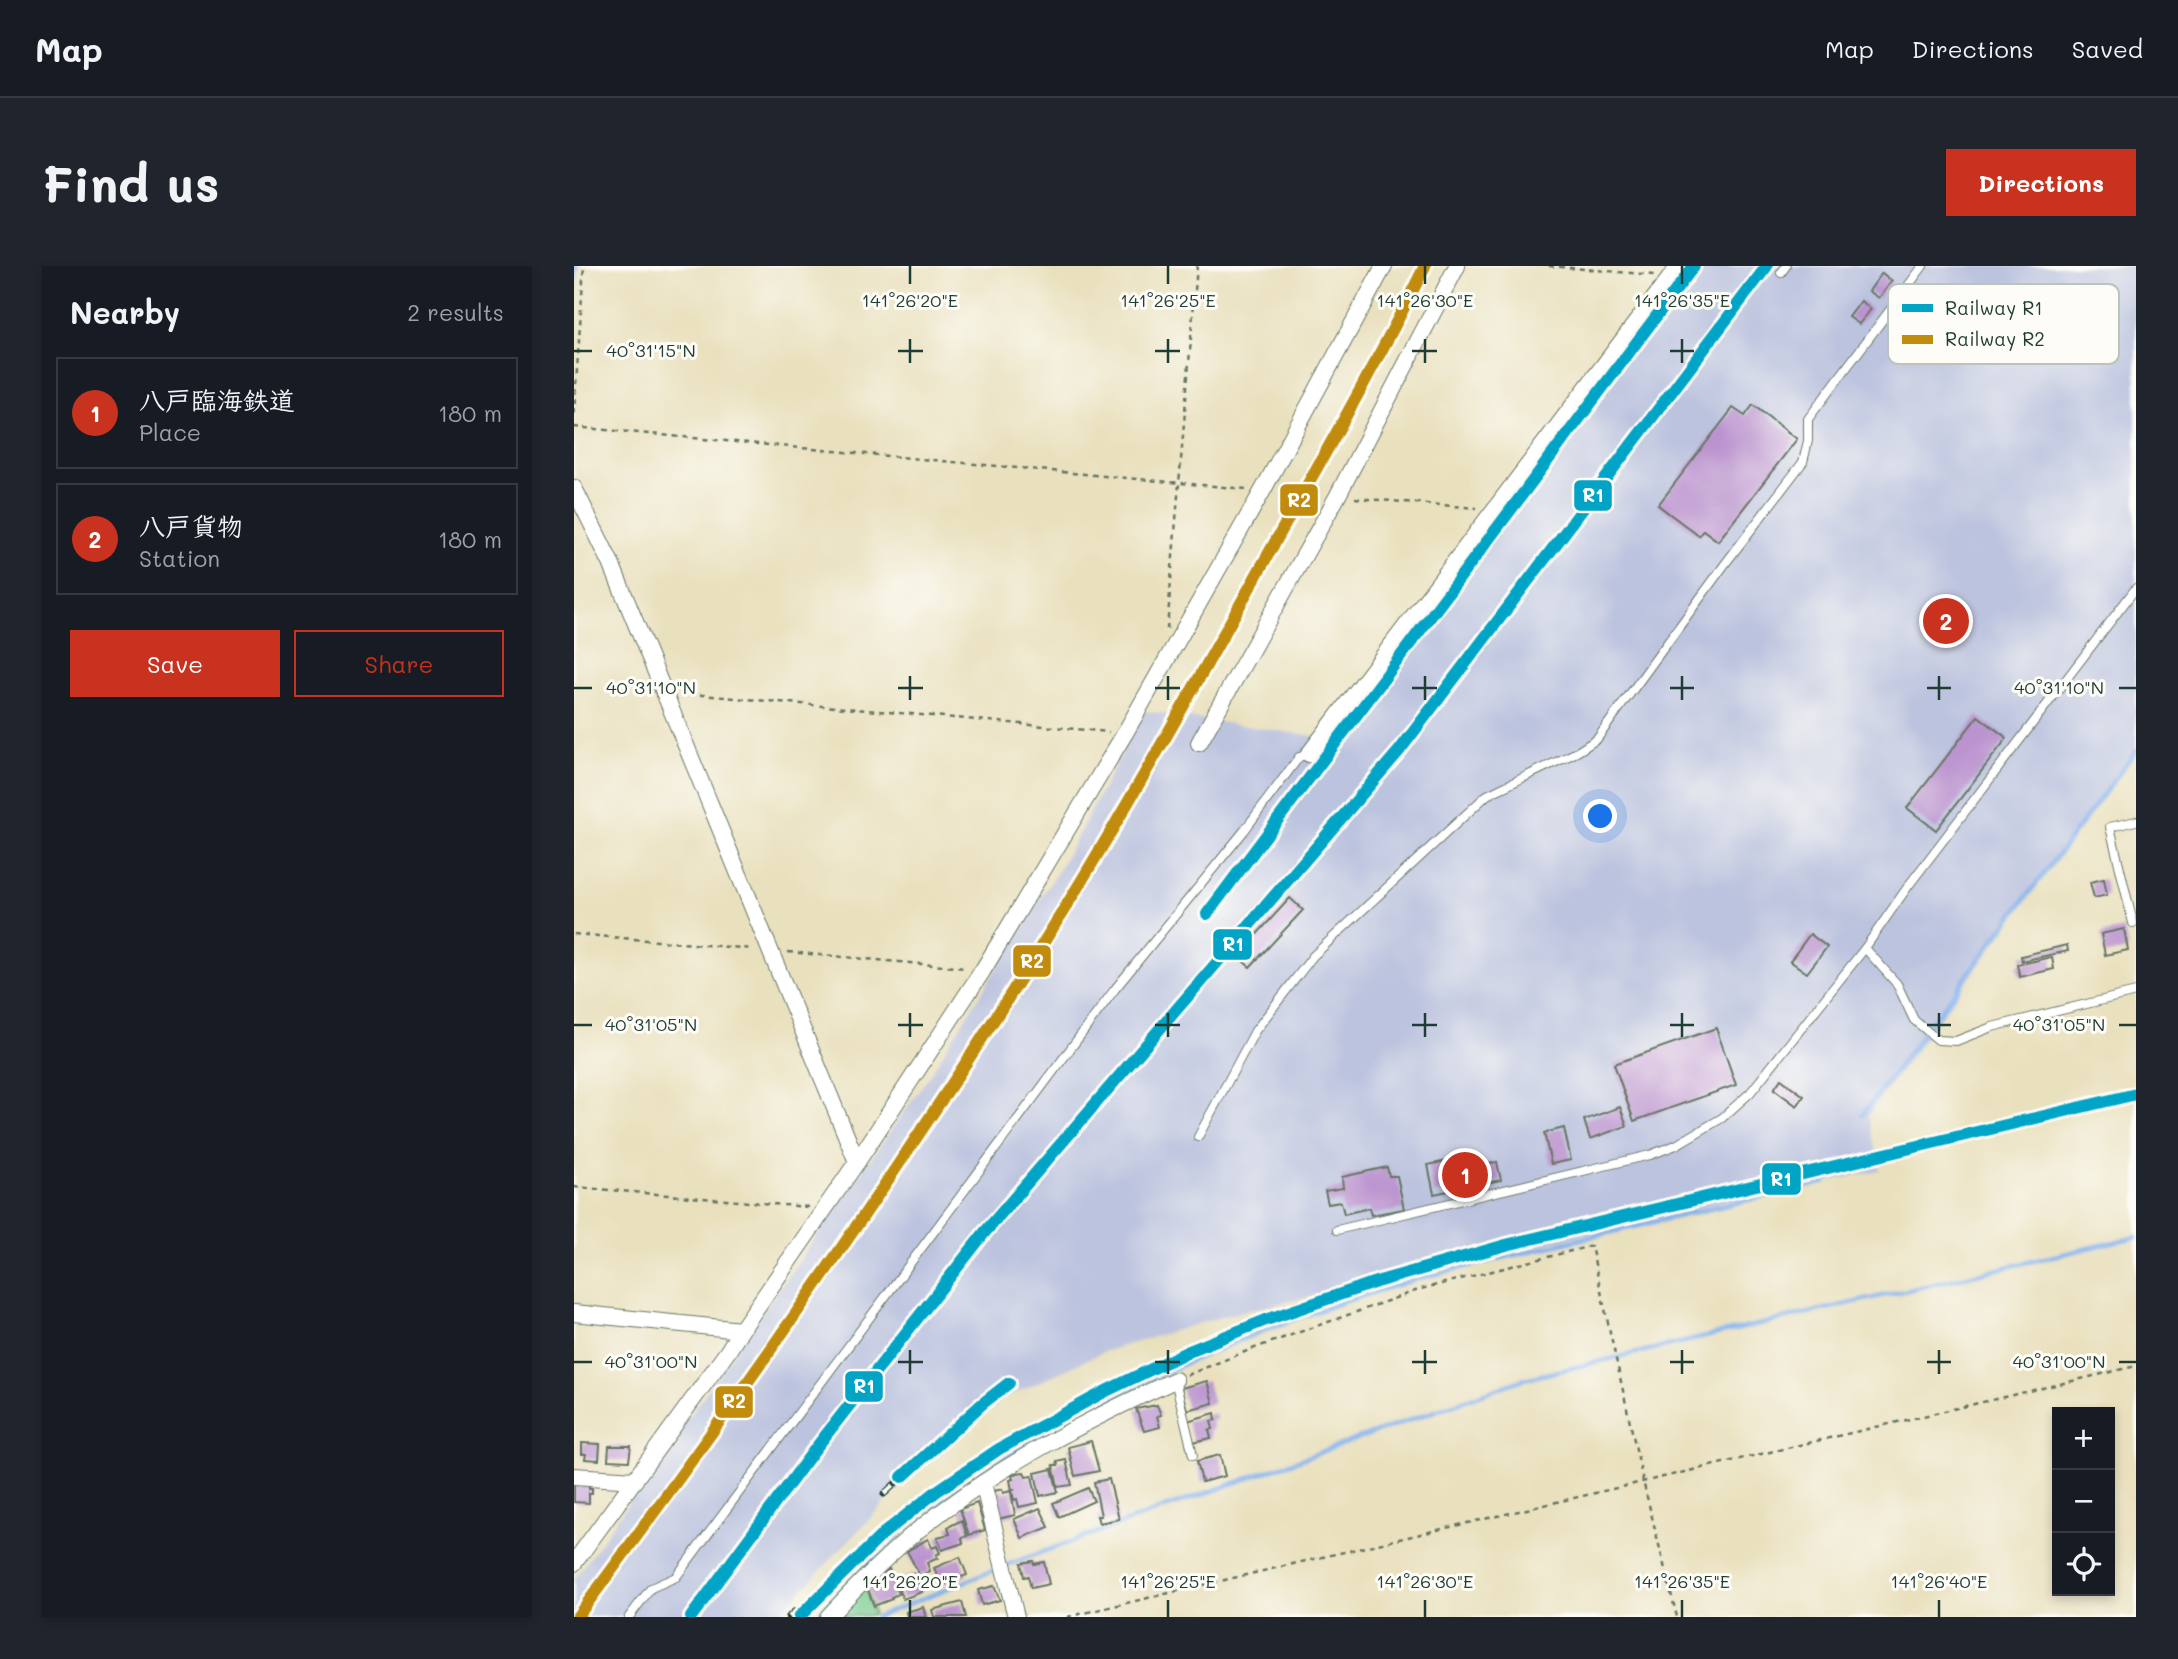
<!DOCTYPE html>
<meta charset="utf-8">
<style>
:root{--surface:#171b24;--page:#20242c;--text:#f1f3f6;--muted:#9ea1a6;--line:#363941;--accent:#c8321e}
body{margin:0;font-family:Mali,"Klee One",sans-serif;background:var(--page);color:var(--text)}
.controls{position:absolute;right:21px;bottom:21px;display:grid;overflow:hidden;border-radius:0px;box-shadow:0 4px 10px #0003}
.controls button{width:63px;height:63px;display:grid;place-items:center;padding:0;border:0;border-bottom:2px solid var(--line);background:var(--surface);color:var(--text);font:35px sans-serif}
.you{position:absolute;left:1027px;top:551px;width:24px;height:24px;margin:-18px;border:5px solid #fff;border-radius:50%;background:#1a73e8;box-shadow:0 0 0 10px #1a73e833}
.badge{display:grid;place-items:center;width:46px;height:46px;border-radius:50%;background:var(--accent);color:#fff;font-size:23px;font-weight:700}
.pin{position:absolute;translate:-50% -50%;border:4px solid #fff;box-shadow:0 2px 7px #0006}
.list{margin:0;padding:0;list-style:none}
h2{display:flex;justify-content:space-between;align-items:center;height:91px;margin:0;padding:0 28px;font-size:30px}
h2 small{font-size:23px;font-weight:400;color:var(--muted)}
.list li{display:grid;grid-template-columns:46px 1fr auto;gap:21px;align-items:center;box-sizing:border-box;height:112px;margin:0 14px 14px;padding:0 14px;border:2px solid var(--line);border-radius:0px}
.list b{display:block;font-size:26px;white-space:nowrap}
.list p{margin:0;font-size:23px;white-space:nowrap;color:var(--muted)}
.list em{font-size:23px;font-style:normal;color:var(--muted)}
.actions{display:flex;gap:14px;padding:21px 28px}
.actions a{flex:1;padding:16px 0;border:2px solid var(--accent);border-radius:0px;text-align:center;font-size:24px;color:var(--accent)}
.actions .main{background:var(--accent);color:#fff}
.icon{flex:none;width:38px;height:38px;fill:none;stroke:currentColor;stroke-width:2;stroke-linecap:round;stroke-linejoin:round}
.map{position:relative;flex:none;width:1562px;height:1351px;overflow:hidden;border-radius:0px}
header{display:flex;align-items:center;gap:42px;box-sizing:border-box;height:98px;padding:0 35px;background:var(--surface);border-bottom:2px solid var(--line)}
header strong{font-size:33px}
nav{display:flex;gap:38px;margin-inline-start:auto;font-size:24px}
.intro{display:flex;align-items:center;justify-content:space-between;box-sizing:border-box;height:168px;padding:0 42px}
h1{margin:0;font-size:49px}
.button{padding:18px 32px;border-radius:0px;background:var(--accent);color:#fff;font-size:24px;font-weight:700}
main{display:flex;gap:42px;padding:0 42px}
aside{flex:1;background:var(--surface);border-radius:0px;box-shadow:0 4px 10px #0003}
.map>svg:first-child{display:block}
.industrial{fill:#bcc3de}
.green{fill:#77ca8c;stroke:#4b8460;stroke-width:2}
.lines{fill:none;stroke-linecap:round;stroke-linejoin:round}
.stream{stroke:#82b1ec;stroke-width:4.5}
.building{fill:#bb94cf}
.lane-casing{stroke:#667664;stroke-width:10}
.street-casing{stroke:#667664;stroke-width:18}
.path{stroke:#667664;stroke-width:2.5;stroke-dasharray:5 5;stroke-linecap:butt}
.lane{stroke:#fff;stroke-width:8}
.street{stroke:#fff;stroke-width:16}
.rail-casing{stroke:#1f3d34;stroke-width:7}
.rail{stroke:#fdfcf7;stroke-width:4.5;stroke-dasharray:13;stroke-linecap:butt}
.rail-1-casing{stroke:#fdfcf7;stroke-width:18}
.rail-2-casing{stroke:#fdfcf7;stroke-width:18}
.rail-1{stroke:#02a4c6;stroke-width:12}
.rail-2{stroke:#c18c0d;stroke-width:12}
.ticks{fill:none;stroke:#1f3d34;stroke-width:2.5}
.key{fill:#fdfcf7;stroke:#bac3bc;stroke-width:2}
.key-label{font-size:19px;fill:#1f3d34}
.ticks-label{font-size:18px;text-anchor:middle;fill:#1f3d34;stroke:#fdfcf7;stroke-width:6;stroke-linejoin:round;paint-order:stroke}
.line-badge{stroke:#fdfcf7;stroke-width:2.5}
.badge-label{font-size:19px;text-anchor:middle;font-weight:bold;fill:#fff}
</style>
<header>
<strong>Map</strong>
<nav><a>Map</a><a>Directions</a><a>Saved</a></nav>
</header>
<div class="intro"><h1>Find us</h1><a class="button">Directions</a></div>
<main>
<aside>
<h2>Nearby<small>2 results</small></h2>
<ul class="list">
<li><span class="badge">1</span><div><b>八戸臨海鉄道</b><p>Place</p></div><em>180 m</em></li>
<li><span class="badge">2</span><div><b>八戸貨物</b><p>Station</p></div><em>180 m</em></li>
</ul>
<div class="actions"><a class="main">Save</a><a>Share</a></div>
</aside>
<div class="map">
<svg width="1562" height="1351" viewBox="0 0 1562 1351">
<rect width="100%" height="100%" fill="#fdfcf7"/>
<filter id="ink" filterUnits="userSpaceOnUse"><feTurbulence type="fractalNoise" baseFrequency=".0143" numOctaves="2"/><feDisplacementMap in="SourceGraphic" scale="14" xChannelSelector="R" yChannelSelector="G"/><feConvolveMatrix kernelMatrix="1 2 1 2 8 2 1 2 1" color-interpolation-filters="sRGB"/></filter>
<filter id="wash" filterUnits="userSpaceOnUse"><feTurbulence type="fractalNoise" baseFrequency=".00686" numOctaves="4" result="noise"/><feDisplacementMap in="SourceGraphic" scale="28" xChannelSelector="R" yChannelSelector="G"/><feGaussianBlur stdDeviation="1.57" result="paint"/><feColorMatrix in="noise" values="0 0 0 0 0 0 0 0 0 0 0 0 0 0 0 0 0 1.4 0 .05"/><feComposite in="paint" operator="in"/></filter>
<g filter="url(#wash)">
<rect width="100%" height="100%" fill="#e9e0bd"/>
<!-- industrial -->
<polygon class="industrial" points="1116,0 1562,0 1562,487 1294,849 1306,904 653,1049 529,1086 427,1134 344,1202 202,1351 0,1351 0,1314 353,813 485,603 571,445 760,473"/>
<!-- green -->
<polygon class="green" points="291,1321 300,1349 263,1351"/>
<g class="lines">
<!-- stream -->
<g class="stream">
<polyline points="0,22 2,0"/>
<polyline points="1288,849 1562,485"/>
<path d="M240 1351C282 1308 324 1265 373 1230 508 1134 687 1058 846 1012 884 1002 923 994 961 984 1057 961 1154 939 1251 916L1254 912"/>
<polyline points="302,1351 438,1297 950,1113 1562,971"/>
</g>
</g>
<g id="blocks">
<!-- building -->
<g class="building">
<polygon points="1308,7 1318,15 1305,32 1295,25"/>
<polygon points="1287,35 1297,43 1285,58 1275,51"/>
<polygon points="1179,139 1223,173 1144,275 1129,264 1125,270 1084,239 1159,142 1171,150"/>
<polygon points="1404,450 1433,472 1362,564 1333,542"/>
<polygon points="1530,613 1533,629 1520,632 1516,616"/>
<polygon points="716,632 729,644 676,701 663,690"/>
<polygon points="1550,663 1554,684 1531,689 1527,668"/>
<polygon points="1236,668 1253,681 1233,707 1216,695"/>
<polygon points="1493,679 1494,685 1448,695 1447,690"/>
<polygon points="1478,691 1480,703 1446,711 1443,699"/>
<polygon points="1142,762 1162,819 1060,855 1040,798"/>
<polygon points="1207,813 1230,830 1223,840 1200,823"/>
<polygon points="1046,841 1053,860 1016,873 1010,854"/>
<polygon points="990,862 997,894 977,898 970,867"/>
<polygon points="887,892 889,903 923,896 927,914 860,928 854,899"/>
<polygon points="813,901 815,910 823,910 830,943 797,949 795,942 770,948 767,936 754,938 751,925 769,922 768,911"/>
<polygon points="633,1115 639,1137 613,1144 607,1122"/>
<polygon points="583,1139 587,1149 583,1150 586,1161 570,1165 562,1143"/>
<polygon points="641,1147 642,1154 637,1155 639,1163 635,1164 637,1172 619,1176 613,1155"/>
<polygon points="517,1175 525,1205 501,1210 494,1181"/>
<polygon points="8,1177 26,1178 25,1194 11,1193 12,1188 8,1188"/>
<polygon points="35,1180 57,1180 55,1195 34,1194"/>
<polygon points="646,1189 651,1210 628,1216 623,1195"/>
<polygon points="492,1194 498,1219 484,1221 479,1199 484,1199 483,1196"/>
<polygon points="478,1203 484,1226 466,1230 461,1207"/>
<polygon points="450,1206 452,1211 458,1210 464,1237 445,1241 443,1233 440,1234 438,1225 441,1223 438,1224 436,1214 439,1213 438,1210 443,1207"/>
<polygon points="535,1213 545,1253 525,1257 523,1250 527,1250 520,1216"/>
<polygon points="0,1216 15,1217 15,1222 18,1222 18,1227 15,1227 15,1237 0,1236"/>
<polygon points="514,1222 520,1235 485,1251 479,1237"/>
<polygon points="428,1223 429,1227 437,1225 441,1249 424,1253 417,1226"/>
<polygon points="403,1237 411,1264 395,1269 386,1243"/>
<polygon points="466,1242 475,1261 448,1272 440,1253"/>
<polygon points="388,1254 393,1270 388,1272 389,1277 368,1284 363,1271 376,1268 374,1261"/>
<polygon points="354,1273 358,1282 363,1280 366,1287 362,1289 364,1292 353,1297 356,1305 346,1310 333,1285"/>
<polygon points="386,1291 393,1309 367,1319 360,1302"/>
<polygon points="459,1295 460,1298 470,1296 475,1318 457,1322 454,1310 450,1311 447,1297"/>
<polygon points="315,1303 325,1328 317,1331 318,1333 300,1340 293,1321 308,1315 306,1309"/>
<polygon points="341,1308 348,1326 329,1333 322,1315"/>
<polygon points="420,1320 426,1334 408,1339 404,1324"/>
<polygon points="388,1336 392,1351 360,1351 358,1344"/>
<polygon points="349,1341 352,1351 333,1351 332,1346"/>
</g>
</g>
</g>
<g filter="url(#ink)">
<use href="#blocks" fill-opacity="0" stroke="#667664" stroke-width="2"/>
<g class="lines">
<!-- lane casing -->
<g class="lane-casing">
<g id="lane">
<polyline points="1207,7 1212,0"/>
<polyline points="1559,657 1536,561 1562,555"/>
<polyline points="1291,682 1323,718 1340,754 1364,774 1382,775 1418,761 1562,726"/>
<polyline points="624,871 681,765 739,690 913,529 1003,486 1023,473 1151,298 1229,196 1234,175 1234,153 1349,0"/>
<polyline points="763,964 1076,889 1102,879 1148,852 1176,827 1291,682 1335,619 1562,322"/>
<polyline points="601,1114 619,1189"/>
<polyline points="55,1351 77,1322 102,1311 541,723 670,565 725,491 735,488"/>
</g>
</g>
<!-- street casing -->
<g class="street-casing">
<g id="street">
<polyline points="0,222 37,297 283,896"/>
<polyline points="625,477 763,231 883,0"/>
<polyline points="735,488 1105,0"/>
<polyline points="0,1047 167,1064 283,896 409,704 551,467 689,224 810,0"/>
<polyline points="0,1210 61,1214"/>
<polyline points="409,1217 442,1351"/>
<polyline points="0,1297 154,1085 167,1064"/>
<path d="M254 1351C282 1321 311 1291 343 1265 421 1202 510 1155 601 1114"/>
</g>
</g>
<!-- path -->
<g class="path">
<polyline points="975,0 1080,9"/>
<polyline points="0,148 10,0"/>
<polyline points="0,161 672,223"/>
<polyline points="781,232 903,242"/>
<polyline points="593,363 623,0"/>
<polyline points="106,427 535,466"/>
<polyline points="0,668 179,683"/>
<polyline points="214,686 392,702"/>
<polyline points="0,921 234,941"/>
<polyline points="613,1109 678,1083 847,1023 1017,980 1069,1215 1103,1351"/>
<polyline points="493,1351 1562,1100"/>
</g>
<!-- lane -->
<use href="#lane" class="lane"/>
<!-- street -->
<use href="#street" class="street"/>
<!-- rail casing -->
<g class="rail-casing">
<g id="rail">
<polyline points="310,1228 408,1138 435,1117"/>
<polyline points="215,1351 220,1346"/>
</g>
</g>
<!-- rail -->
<use href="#rail" class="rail"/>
<!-- rail-1 casing -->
<g class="rail-1-casing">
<g id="rail-1">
<polyline points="633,648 1120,0"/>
<polyline points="328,1211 408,1138 435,1117"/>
<polyline points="117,1351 241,1183 411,966 825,485 1193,0"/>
<polyline points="225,1351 310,1267 363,1225 425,1183 532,1125 615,1085 692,1054 802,1016 932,979 1562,828"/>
</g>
</g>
<!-- rail-2 casing -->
<g class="rail-2-casing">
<path id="rail-2" d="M3 1351C167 1130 326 904 473 671 548 551 617 427 686 303 742 203 800 103 851 0"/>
</g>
<!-- rail-1 -->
<use href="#rail-1" class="rail-1"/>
<!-- rail-2 -->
<use href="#rail-2" class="rail-2"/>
</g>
</g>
<!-- ticks -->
<path class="ticks" d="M336 0V18M594 0V18M851 0V18M1108 0V18M336 73V97M594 73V97M851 73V97M1108 73V97M0 85H18M324 85H349M581 85H606M838 85H863M1096 85H1120M336 410V434M594 410V434M851 410V434M1108 410V434M1365 410V434M0 422H18M324 422H349M581 422H606M838 422H863M1096 422H1120M1353 422H1377M1545 422H1562M336 747V771M594 747V771M851 747V771M1108 747V771M1365 747V771M0 759H18M324 759H349M581 759H606M838 759H863M1096 759H1120M1353 759H1377M1545 759H1562M336 1084V1108M594 1084V1108M851 1084V1108M1108 1084V1108M1365 1084V1108M0 1096H18M324 1096H349M581 1096H606M838 1096H863M1096 1096H1120M1353 1096H1377M1545 1096H1562M336 1334V1351M594 1334V1351M851 1334V1351M1108 1334V1351M1365 1334V1351"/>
<!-- legend -->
<rect x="1314" y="18" width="231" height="80" rx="10" class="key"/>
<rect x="1328" y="38" width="31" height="8" fill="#02a4c6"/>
<rect x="1328" y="69" width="31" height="9" fill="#c18c0d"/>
<g class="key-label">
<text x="1371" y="49">Railway R1</text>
<text x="1371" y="80">Railway R2</text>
</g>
<g class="ticks-label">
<text x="336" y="41">141°26'20"E</text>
<text x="594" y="41">141°26'25"E</text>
<text x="851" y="41">141°26'30"E</text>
<text x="1108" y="41">141°26'35"E</text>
<text x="77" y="91">40°31'15"N</text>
<text x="77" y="428">40°31'10"N</text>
<text x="1485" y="428">40°31'10"N</text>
<text x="77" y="765">40°31'05"N</text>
<text x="1485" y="765">40°31'05"N</text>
<text x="77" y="1102">40°31'00"N</text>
<text x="1485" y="1102">40°31'00"N</text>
<text x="336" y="1322">141°26'20"E</text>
<text x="594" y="1322">141°26'25"E</text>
<text x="851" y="1322">141°26'30"E</text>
<text x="1108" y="1322">141°26'35"E</text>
<text x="1365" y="1322">141°26'40"E</text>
</g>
<g class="line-badge">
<rect x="999" y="213" width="40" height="33" rx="7" fill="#02a4c6"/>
<rect x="705" y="217" width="40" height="34" rx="7" fill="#c18c0d"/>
<rect x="638" y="662" width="41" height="33" rx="7" fill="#02a4c6"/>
<rect x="438" y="678" width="40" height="34" rx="7" fill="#c18c0d"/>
<rect x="1187" y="896" width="41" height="34" rx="7" fill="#02a4c6"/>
<rect x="270" y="1104" width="40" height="33" rx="7" fill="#02a4c6"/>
<rect x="140" y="1119" width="40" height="34" rx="7" fill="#c18c0d"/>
</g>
<g class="badge-label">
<text x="1019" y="236">R1</text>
<text x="725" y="241">R2</text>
<text x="659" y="685">R1</text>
<text x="458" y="702">R2</text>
<text x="1207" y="920">R1</text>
<text x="290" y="1127">R1</text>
<text x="160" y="1142">R2</text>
</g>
</svg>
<div class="controls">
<button>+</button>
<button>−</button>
<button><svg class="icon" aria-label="locate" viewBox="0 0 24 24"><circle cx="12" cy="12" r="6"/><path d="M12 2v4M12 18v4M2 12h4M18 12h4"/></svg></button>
</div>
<div class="you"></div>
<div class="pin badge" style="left:891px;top:909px">1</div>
<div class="pin badge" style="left:1372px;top:355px">2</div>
</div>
</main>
